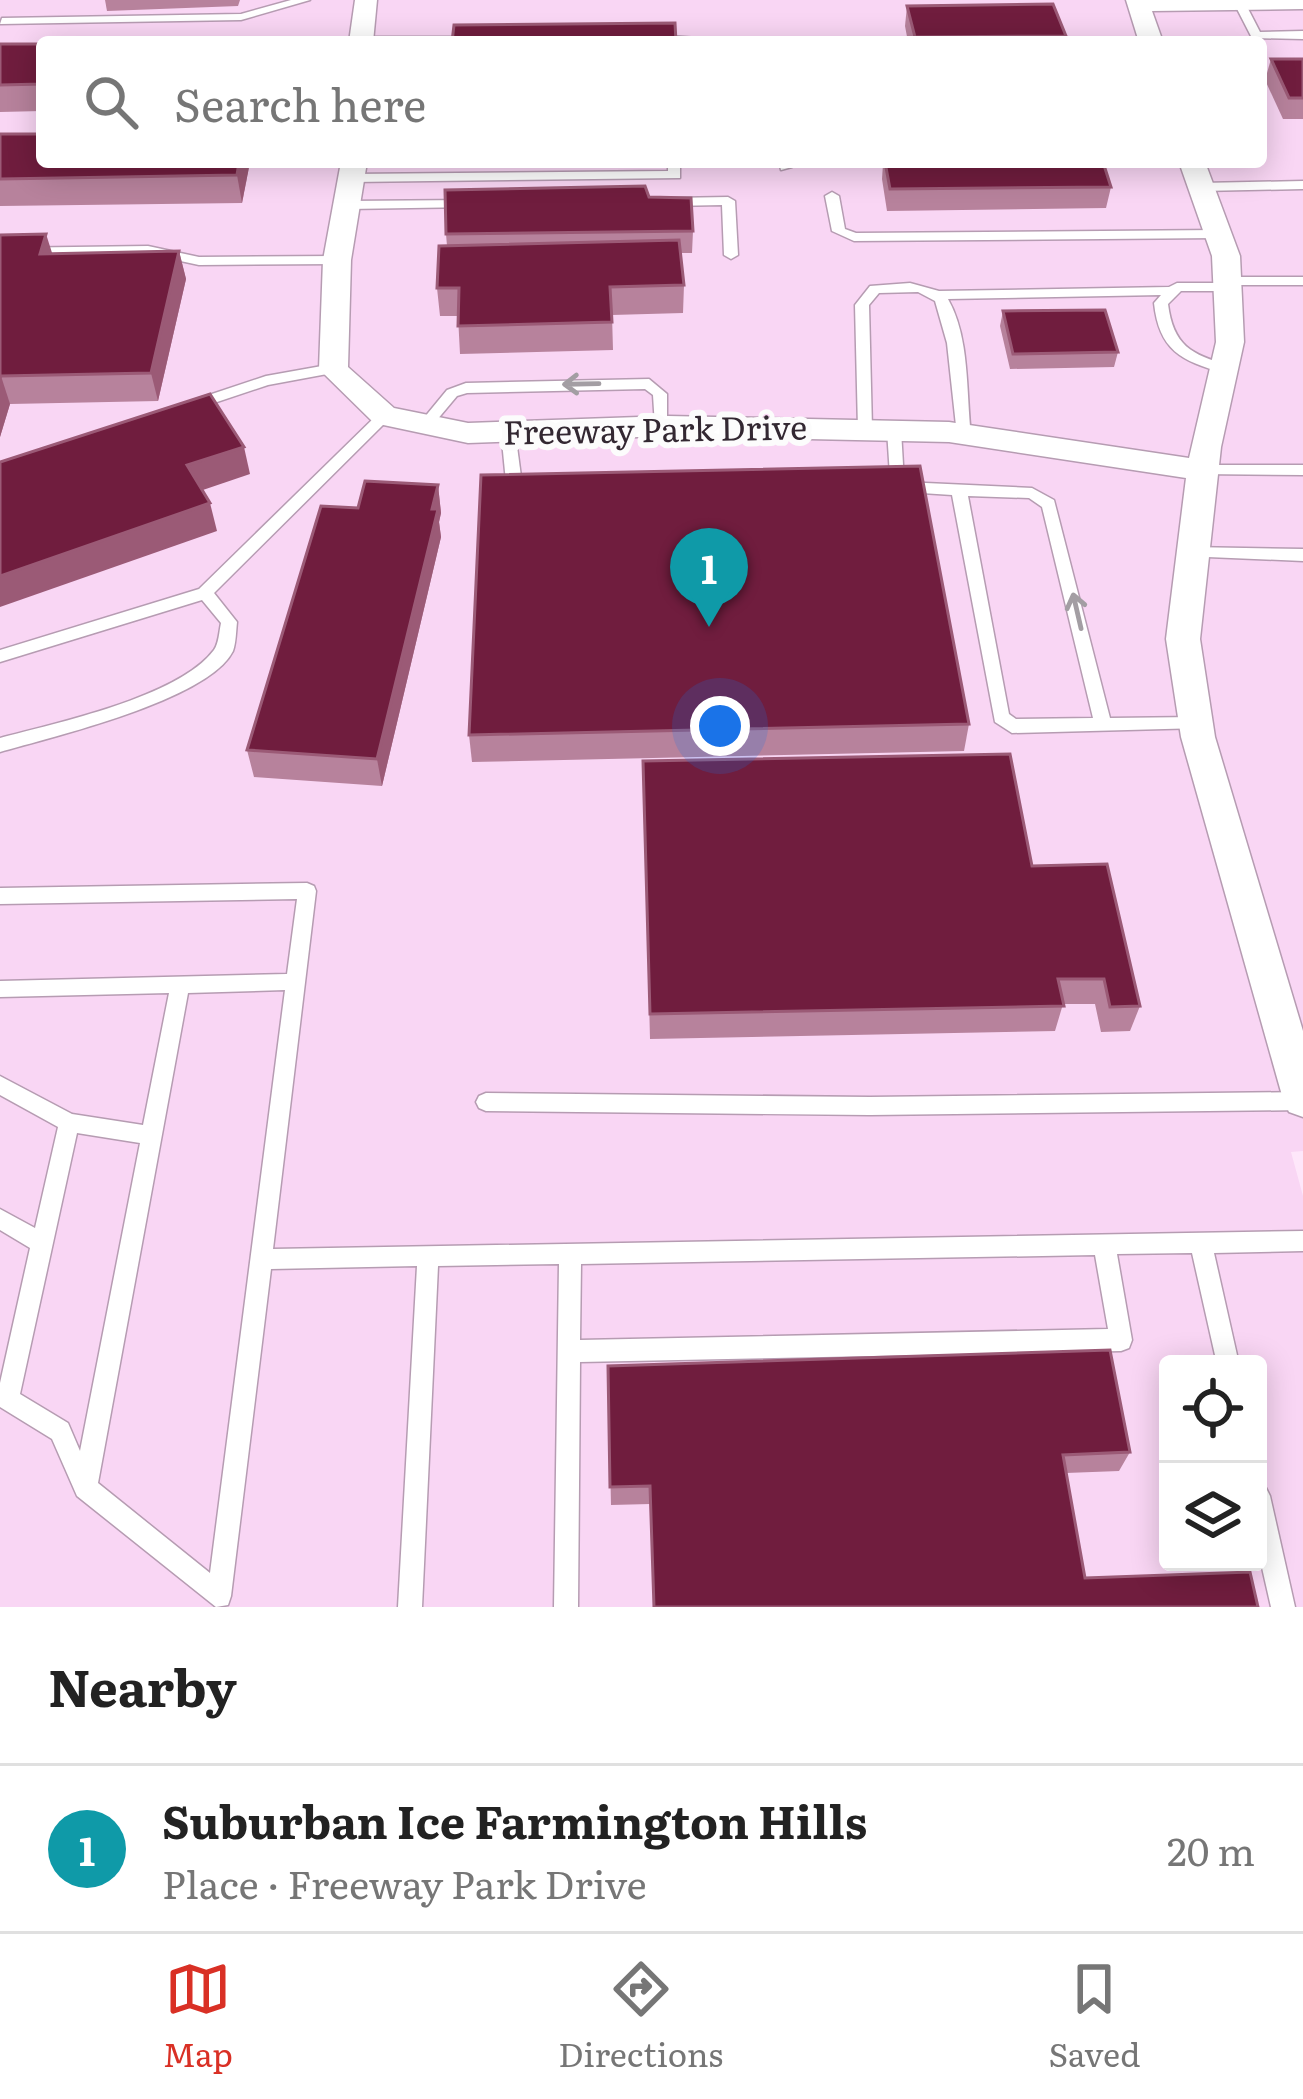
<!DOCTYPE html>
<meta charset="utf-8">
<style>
:root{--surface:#fff;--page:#f2f2f2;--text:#222;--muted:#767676;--line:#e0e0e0;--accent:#d93025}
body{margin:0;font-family:Literata,serif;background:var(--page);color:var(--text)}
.controls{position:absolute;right:36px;bottom:36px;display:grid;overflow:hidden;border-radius:12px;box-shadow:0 6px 30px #0003}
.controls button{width:108px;height:108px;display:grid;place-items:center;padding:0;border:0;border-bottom:3px solid var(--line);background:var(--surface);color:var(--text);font:60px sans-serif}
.you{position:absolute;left:720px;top:726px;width:42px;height:42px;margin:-30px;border:9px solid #fff;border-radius:50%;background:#1a73e8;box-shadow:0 0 0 18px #1a73e833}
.badge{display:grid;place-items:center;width:78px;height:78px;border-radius:50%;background:var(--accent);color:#fff;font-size:39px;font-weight:700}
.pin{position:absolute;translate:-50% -99px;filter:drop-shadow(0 3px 6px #0008)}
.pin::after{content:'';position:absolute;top:63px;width:42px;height:36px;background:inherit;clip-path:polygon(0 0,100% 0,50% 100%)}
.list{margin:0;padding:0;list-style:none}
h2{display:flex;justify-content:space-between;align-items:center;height:156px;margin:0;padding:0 48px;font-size:51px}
h2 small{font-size:39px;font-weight:400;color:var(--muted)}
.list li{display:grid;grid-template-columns:78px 1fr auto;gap:36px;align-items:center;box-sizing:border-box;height:168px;padding:0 48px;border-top:3px solid var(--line)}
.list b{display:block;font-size:45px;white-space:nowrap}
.list p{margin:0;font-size:39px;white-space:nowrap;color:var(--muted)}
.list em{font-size:39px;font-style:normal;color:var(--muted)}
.icon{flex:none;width:66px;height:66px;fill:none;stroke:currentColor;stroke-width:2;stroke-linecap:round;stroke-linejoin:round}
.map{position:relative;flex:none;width:1303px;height:1607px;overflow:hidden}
.search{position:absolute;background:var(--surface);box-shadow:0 6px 30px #0003;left:36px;right:36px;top:36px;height:132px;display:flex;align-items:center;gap:30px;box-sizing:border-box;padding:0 42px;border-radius:12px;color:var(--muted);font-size:45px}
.sheet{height:324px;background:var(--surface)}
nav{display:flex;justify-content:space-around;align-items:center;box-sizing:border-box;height:168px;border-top:3px solid var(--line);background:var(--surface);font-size:33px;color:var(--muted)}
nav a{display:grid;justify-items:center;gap:6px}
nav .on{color:var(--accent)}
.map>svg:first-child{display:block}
.built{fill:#f9d6f4;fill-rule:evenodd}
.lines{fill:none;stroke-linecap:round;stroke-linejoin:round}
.service-casing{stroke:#b69cb2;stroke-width:3}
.minor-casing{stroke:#b69cb2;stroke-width:3}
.service{fill:#fff;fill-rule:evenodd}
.minor{fill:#fff;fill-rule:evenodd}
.wall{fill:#b7829c}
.shaded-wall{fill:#9b5a76}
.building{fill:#701d3e;stroke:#9b5a76;stroke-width:3}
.oneway{stroke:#a39ea3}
.labels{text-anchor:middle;stroke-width:12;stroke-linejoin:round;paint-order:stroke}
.street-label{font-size:33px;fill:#332832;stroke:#fcfcfc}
</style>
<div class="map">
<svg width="1303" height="1607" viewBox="0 0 1303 1607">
<rect width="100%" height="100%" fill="#fee7fa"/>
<!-- built -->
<path class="built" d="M0 0H1303V1151L1291 1152 1303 1196V1607H0ZM42 42H1261V162H42ZM1168 1364H1258V1562H1168Z"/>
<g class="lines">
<!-- service casing -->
<g class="service-casing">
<g id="service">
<polygon points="291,0 310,0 241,20 0,24 2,18 241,14"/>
<polygon points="1236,1 1244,1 1260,32 1303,31 1303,39 1252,38 1234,3"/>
<polygon points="656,35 698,38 704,42 652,41 650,39"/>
<polygon points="361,37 472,37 478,41 356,42"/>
<polygon points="668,162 680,162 680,178 352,182 346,178 352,174 668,171"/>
<polygon points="779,162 791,162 792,167 781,170"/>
<polygon points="1303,181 1303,189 1201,191 1195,187 1201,183"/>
<polygon points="832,192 839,196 845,229 856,233 1218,230 1225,234 1218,238 854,241 832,231 825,196"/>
<polygon points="728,197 735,201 738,255 731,259 724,255 722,205 671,206 664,202 671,198"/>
<polygon points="469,200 474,201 474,207 348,209 341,205 348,201"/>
<polygon points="148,246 199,257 337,256 344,260 337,264 199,265 148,254 0,256 0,248"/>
<path d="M1227 277H1303V285H1234L1233 290 1228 291H1181L1168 304C1173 345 1191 355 1229 365L1231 368 1224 373C1181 361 1159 350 1154 303L1161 295 948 299C970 338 966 391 971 435L964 440 957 435 947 343 935 301 918 292 879 293 869 305 872 429 865 434 858 429 855 305 870 286 910 283 939 291 1169 287 1177 283H1221L1222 278Z"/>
<polygon points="333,364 340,369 338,372 268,385 193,410 186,405 188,402 266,376"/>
<polygon points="649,379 667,394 667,429 662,431 655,426 653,395 645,389 467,393 457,396 431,427 421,427 419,424 447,390 466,383"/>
<path d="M384 411 391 416 389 419 214 593 237 622C236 631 236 643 233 651 209 700 52 737 0 752V738C56 723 179 697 214 650 219 643 219 632 221 623L202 600 0 662V650L199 589 379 413Z"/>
<path d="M894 425 901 430 904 482 1032 488 1054 500 1110 718 1196 717 1202 718 1205 723 1202 728 1012 733 995 722 952 495 891 491 887 430ZM968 496 1029 498 1042 507 1093 718 1016 719 1009 714Z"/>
<polygon points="508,426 515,431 523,492 515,497 507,492 501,431"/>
<polygon points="1203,465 1303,465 1303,475 1198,474 1198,466"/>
<polygon points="1190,547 1303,549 1303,561 1184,556 1182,552 1184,548"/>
<path d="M307 883 314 886 316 891 273 1249 1303 1231V1251L1214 1253 1239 1364H1217L1192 1253 1117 1254 1132 1340 1129 1348 1121 1351 580 1362 578 1607H554L559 1264 438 1266 422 1607H398L417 1266 271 1269 231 1596 228 1605 216 1607 77 1496 52 1439 0 1407V1383L30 1248 0 1230V1209L35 1228 58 1127 0 1095V1076L72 1114 143 1125 169 993 0 997V981L287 974 297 899 0 904V888ZM285 990 210 1573 98 1483 188 993ZM77 1133 140 1143 80 1451 68 1423 20 1394ZM1095 1255 1108 1329 580 1340 581 1264Z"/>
<polygon points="1303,1092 1303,1110 870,1115 486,1111 479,1108 476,1102 479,1096 486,1093 870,1097"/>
<polygon points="1258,1484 1266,1488 1270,1496 1295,1607 1271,1607 1258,1550"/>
</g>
</g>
<!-- minor casing -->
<g class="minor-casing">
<g id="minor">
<polygon points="355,0 377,0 373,42 349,42"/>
<polygon points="1126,0 1303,0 1303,9 1152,11 1163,42 1139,42"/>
<polygon points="341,162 367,162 351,260 348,367 394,408 468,423 668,416 949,422 1189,458 1216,342 1212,256 1179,162 1205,162 1240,256 1244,342 1221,447 1200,639 1215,737 1303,1031 1303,1117 1289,1112 1283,1099 1181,737 1166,639 1186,478 949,442 668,436 468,443 374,423 319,369 323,260"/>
</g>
</g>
<!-- service -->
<use href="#service" class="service"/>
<!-- minor -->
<use href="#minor" class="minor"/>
</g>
<!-- wall -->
<g class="wall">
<polygon points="105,0 240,0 238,6 107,11"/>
<polygon points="907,6 1066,36 1065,42 908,42 905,26"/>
<polygon points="0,44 42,44 42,111 0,112"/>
<polygon points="1271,59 1303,59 1303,119 1283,119 1265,80"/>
<polygon points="0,134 250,162 242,203 0,206"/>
<polygon points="450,162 613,162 613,165 451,167"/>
<polygon points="818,162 1103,162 1111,187 1106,208 887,211 882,179 883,164 818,165"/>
<polygon points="649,197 693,231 692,253 681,253 684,285 683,313 612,315 613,350 460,354 458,316 440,316 437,288 447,246 446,234"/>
<polygon points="0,235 52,253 179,251 186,279 158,401 10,404 0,437"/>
<polygon points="1003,311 1118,352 1114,367 1010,369 1000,326"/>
<polygon points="438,485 441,513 439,522 441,537 382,786 254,777 247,750"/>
<polygon points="969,724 964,751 472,762 469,735"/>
<polygon points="643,761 1032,866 1140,1006 1130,1031 1101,1032 1095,1004 1063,1004 1055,1031 650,1039"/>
<polygon points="1110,1350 1130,1452 1119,1471 1066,1473 1085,1578 1250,1572 1258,1607 654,1607 650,1504 611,1505 608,1366"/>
</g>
<!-- shaded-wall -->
<g class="shaded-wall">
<polygon points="239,162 250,162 242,203 237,175"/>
<polygon points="46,234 55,262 40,254"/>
<polygon points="179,251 186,279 158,401 151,373"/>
<polygon points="1,376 10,404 0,437 0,378"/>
<polygon points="244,447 250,474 194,493 187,465"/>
<polygon points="438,485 441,513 439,522 441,537 382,786 377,759"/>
<polygon points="210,503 217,531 0,607 0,576"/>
</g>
<!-- building -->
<g class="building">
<polygon points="1053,4 1066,36 915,37 907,6"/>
<polygon points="675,23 676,42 452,42 454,25"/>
<polygon points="0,44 42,44 42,84 0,85"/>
<polygon points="1271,59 1303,59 1303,98 1289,98"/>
<polygon points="0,134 42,134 42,162 239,162 237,175 0,179"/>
<polygon points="885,162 1103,162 1111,187 890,189"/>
<polygon points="645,186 649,197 691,198 693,231 446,234 445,190"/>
<polygon points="46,234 40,254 179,251 151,373 1,376 0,378 0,235"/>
<polygon points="679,240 684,285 610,287 612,322 458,326 459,288 437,288 439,246"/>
<polygon points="1105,310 1118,352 1013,354 1003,311"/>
<polygon points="210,394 244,447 187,465 210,503 0,576 0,462"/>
<polygon points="920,466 969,724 469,735 481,475"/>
<polygon points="365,481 438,485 432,509 438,509 377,759 247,750 321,506 358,508"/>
<polygon points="1010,754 1032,866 1107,864 1140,1006 1110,1007 1104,979 1058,979 1064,1006 650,1014 643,761"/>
<polygon points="1110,1350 1130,1452 1063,1455 1085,1578 1250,1572 1258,1607 654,1607 650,1486 610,1487 608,1366"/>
</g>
<!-- one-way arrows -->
<defs><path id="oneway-shaft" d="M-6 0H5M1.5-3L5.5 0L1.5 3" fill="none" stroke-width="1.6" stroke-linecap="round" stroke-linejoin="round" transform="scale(3)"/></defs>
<g class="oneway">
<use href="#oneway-shaft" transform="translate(581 384) rotate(179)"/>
<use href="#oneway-shaft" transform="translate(1077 611) rotate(-103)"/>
</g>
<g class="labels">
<!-- street labels -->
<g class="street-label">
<text transform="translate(655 430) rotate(-1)" y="12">Freeway Park Drive</text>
</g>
</g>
</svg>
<div class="controls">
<button><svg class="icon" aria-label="locate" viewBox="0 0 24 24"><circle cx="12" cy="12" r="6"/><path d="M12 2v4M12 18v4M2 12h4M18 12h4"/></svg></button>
<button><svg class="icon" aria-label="layers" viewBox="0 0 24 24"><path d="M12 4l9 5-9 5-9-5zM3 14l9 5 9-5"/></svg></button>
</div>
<div class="you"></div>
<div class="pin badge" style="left:709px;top:627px;background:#0f9aa8">1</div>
<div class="search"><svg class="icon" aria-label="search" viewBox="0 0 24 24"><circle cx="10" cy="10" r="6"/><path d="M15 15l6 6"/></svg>Search here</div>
</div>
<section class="sheet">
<h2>Nearby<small></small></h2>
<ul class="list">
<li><span class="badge" style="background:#0f9aa8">1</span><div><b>Suburban Ice Farmington Hills</b><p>Place · Freeway Park Drive</p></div><em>20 m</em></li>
</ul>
</section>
<nav>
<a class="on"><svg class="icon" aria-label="map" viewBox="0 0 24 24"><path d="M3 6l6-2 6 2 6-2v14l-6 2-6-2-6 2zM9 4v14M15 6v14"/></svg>Map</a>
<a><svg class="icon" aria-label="directions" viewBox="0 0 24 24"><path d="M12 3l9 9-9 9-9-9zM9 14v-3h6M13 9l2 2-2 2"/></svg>Directions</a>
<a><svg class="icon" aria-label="saved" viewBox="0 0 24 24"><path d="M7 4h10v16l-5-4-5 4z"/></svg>Saved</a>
</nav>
